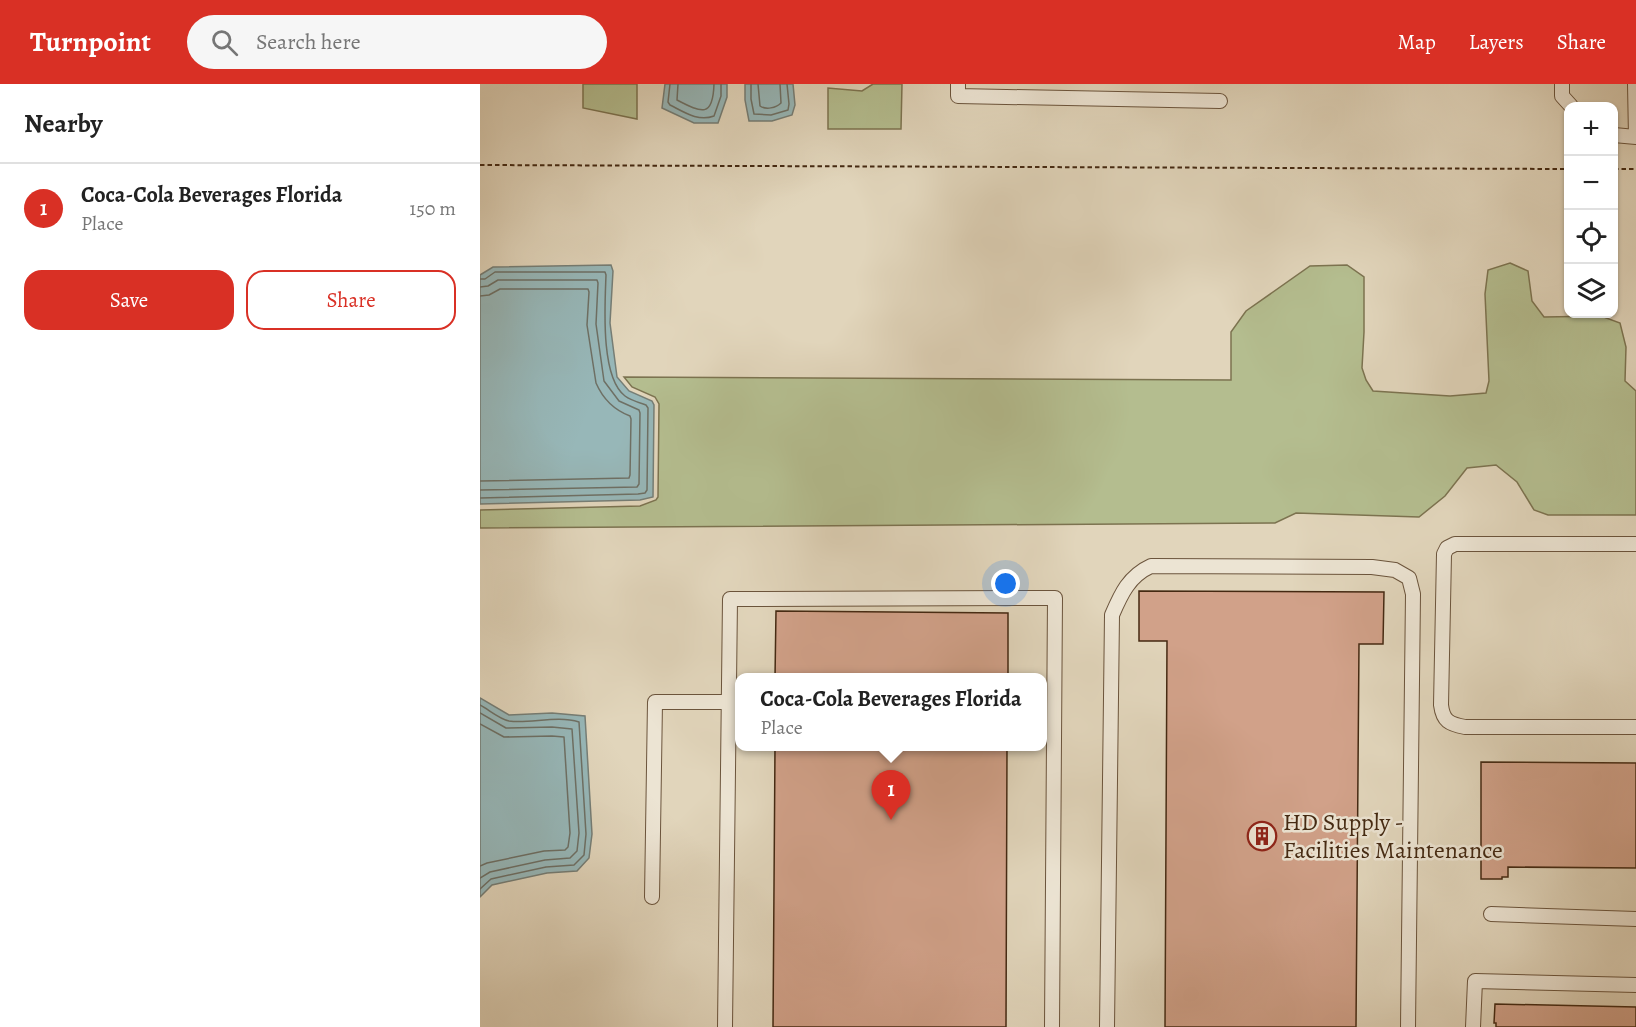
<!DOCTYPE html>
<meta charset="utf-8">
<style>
:root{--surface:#fff;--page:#f6f6f6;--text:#222;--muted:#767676;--line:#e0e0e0;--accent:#d93025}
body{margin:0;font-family:Alegreya,serif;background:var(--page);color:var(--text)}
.controls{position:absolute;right:18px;top:18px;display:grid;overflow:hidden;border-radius:12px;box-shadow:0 2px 4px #0004}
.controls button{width:54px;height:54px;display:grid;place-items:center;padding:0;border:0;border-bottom:2px solid var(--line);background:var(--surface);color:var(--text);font:30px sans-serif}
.you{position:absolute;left:526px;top:500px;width:21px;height:21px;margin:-15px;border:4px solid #fff;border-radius:50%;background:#1a73e8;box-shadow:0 0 0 9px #1a73e833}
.badge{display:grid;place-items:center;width:39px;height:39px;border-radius:50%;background:var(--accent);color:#fff;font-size:20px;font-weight:700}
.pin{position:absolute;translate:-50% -50px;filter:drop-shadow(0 2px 3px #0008)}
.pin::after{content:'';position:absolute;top:32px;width:21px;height:18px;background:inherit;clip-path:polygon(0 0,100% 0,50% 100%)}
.popup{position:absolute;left:255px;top:589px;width:312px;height:78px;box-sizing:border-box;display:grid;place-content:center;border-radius:12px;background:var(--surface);filter:drop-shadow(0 2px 4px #0005);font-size:20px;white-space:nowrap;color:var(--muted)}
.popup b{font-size:22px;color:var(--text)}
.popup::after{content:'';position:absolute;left:50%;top:100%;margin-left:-12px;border:12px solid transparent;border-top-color:var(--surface)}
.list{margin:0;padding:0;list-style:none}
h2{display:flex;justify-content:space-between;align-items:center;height:78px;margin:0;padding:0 24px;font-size:26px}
h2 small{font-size:20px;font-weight:400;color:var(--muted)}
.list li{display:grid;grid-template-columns:39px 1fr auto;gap:18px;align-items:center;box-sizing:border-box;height:90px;padding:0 24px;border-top:2px solid var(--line)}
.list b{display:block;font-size:22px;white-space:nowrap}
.list p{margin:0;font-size:20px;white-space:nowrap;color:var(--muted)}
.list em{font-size:20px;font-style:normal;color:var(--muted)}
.actions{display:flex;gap:12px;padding:18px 24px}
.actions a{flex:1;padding:14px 0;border:2px solid var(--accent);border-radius:18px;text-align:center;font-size:21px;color:var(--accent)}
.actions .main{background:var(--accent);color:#fff}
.icon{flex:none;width:33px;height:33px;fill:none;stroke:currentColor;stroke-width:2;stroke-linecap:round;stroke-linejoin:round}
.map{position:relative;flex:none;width:1156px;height:943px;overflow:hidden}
header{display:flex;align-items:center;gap:36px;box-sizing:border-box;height:84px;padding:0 30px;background:var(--accent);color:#fff}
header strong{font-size:28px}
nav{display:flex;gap:33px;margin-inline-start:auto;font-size:21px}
.search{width:420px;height:54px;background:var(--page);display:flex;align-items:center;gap:15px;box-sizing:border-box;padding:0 21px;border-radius:33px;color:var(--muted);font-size:22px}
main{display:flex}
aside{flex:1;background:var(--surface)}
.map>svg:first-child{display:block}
.green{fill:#b4bd8f;stroke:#7c7350;stroke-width:1.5}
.water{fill:#97b7b8;stroke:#767e76;stroke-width:1.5}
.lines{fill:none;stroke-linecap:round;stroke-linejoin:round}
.shore{stroke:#6e7065;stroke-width:1.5}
.building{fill:#d1a189;stroke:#442912;stroke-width:1.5}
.minor-casing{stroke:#6b543c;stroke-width:16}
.path{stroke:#442912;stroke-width:2;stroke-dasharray:4.5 3;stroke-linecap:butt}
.minor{stroke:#ece4d3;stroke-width:14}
.labels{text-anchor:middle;stroke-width:5;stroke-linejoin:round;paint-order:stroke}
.poi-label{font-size:24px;fill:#442912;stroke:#ece4d3;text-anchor:start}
</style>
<header>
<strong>Turnpoint</strong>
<div class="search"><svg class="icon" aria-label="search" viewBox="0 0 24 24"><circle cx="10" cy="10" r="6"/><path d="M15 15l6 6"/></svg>Search here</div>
<nav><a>Map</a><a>Layers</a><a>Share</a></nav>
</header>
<main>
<aside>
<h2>Nearby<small></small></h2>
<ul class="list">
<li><span class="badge">1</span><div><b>Coca-Cola Beverages Florida</b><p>Place</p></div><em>150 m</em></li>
</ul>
<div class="actions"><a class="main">Save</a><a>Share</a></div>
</aside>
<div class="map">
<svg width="1156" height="943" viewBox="0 0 1156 943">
<rect width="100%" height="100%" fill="#e1d5bb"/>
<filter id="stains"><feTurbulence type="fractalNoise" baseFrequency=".00333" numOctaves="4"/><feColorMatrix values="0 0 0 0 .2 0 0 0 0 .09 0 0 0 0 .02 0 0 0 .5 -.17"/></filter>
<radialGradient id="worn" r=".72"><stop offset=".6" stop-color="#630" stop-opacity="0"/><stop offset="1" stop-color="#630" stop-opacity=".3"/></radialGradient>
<!-- green -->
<g class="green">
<polygon points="103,0 157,0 157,35 103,24"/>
<polygon points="393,0 422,0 421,45 348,45 348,4 382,7"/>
<polygon points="1030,179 1048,187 1052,217 1064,233 1121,232 1140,239 1146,263 1145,297 1156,307 1156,431 1068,431 1054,426 1037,398 1016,381 987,384 965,412 939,433 816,429 795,439 0,444 0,426 160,422 176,416 178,413 179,320 175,313 152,303 144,293 751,296 751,248 766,227 830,182 867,181 884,193 884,248 882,284 886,296 893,307 970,312 1006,309 1009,297 1005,210 1008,186"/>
</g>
<!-- water -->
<g class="water">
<polygon points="185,0 247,0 247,13 238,39 214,39 182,24"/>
<polygon points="265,0 313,0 315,21 312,31 292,37 269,37 265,16"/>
<polygon points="131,181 133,187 130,239 137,293 149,307 172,317 174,321 173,413 160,416 0,420 0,191 13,183"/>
<polygon points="0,614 29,631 72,629 105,632 112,750 109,774 97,787 67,789 12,801 0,813"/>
</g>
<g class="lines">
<!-- shore -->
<g class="shore">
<path d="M190 0 188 18 190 21C204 28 218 38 234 32L241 12V0"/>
<path d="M198 0 197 16C222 29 233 34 234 0"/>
<polyline points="271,0 271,15 274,30 291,31 308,26 309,20 307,0"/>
<path d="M278 0 280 22C286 26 296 24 301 19L300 0"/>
<path d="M0 195H5L15 188H125L126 191C125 220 120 293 145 312 150 316 160 319 166 321L168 324 167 406 165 409 158 410 0 414"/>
<polyline points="0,203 8,202 18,196 117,196 118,199 116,240 124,297 139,317 159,326 160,329 159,400 157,403 0,406"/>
<path d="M0 212 9 211 20 205H108L109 208 107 241 116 299C123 315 134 326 150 332L151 335 150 391 149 394 0 397"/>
<path d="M0 621C8 625 19 635 29 637 50 640 77 631 99 638L106 750 104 771 94 781 66 783 11 795 0 805"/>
<polyline points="0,629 26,644 72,643 92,645 99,749 97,767 90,774 65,776 10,788 0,794"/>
<polyline points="0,640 24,653 72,652 84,653 90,749 88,763 85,766 64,767 7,779 0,782"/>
</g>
</g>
<!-- building -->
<g class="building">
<polygon points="659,507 904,508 903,560 879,560 876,943 685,943 687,557 659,557"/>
<polygon points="296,527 528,529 528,594 295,594"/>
<polygon points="295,663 527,663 526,943 293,943"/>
<polygon points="1001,678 1156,679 1156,784 1028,783 1028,793 1022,793 1022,795 1001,795"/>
<polygon points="1015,920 1156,923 1156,943 1016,943 1016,939 1014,939"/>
</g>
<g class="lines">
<!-- minor casing -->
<g class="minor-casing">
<g id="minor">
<polyline points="478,0 478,12 740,17"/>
<polyline points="1082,0 1082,12 1091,22"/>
<polyline points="1134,51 1156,53 1155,0"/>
<path d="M1156 460H975L967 464 964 470 961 621C963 637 969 640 985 643H1156"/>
<polyline points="172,813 175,618 248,618"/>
<polyline points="1011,830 1156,835"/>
<polyline points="245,943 250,515 575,514 572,943"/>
<path d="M627 943 632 531C641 510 649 492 671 482L892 483 915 486 929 494 933 510 928 943"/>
<polyline points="993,943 995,897 1156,901"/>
</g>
</g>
<!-- path -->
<g class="path">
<polyline points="0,81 1088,85"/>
<polyline points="1134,85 1156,85"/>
</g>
<!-- minor -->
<use href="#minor" class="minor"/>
</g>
<!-- icons -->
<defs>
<g id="building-ring" transform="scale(1.5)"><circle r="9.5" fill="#ece4d3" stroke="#8f2418" stroke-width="1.5"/><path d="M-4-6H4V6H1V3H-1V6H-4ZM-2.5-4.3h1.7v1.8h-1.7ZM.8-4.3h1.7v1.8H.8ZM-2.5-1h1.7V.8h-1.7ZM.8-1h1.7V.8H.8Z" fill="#8f2418"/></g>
</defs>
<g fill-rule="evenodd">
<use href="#building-ring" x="782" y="752"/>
</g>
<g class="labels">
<!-- poi labels -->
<g class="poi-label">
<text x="803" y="746">HD Supply -<tspan x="803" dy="28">Facilities Maintenance</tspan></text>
</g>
</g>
<rect width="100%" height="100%" filter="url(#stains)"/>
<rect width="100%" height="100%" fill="url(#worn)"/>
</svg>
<div class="controls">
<button>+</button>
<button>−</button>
<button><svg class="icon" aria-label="locate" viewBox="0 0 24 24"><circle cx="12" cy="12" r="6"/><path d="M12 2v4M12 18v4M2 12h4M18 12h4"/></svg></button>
<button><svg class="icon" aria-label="layers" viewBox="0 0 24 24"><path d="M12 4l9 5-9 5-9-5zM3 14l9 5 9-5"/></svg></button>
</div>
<div class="you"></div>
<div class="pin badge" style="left:411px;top:736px">1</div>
<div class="popup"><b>Coca-Cola Beverages Florida</b>Place</div>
</div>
</main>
